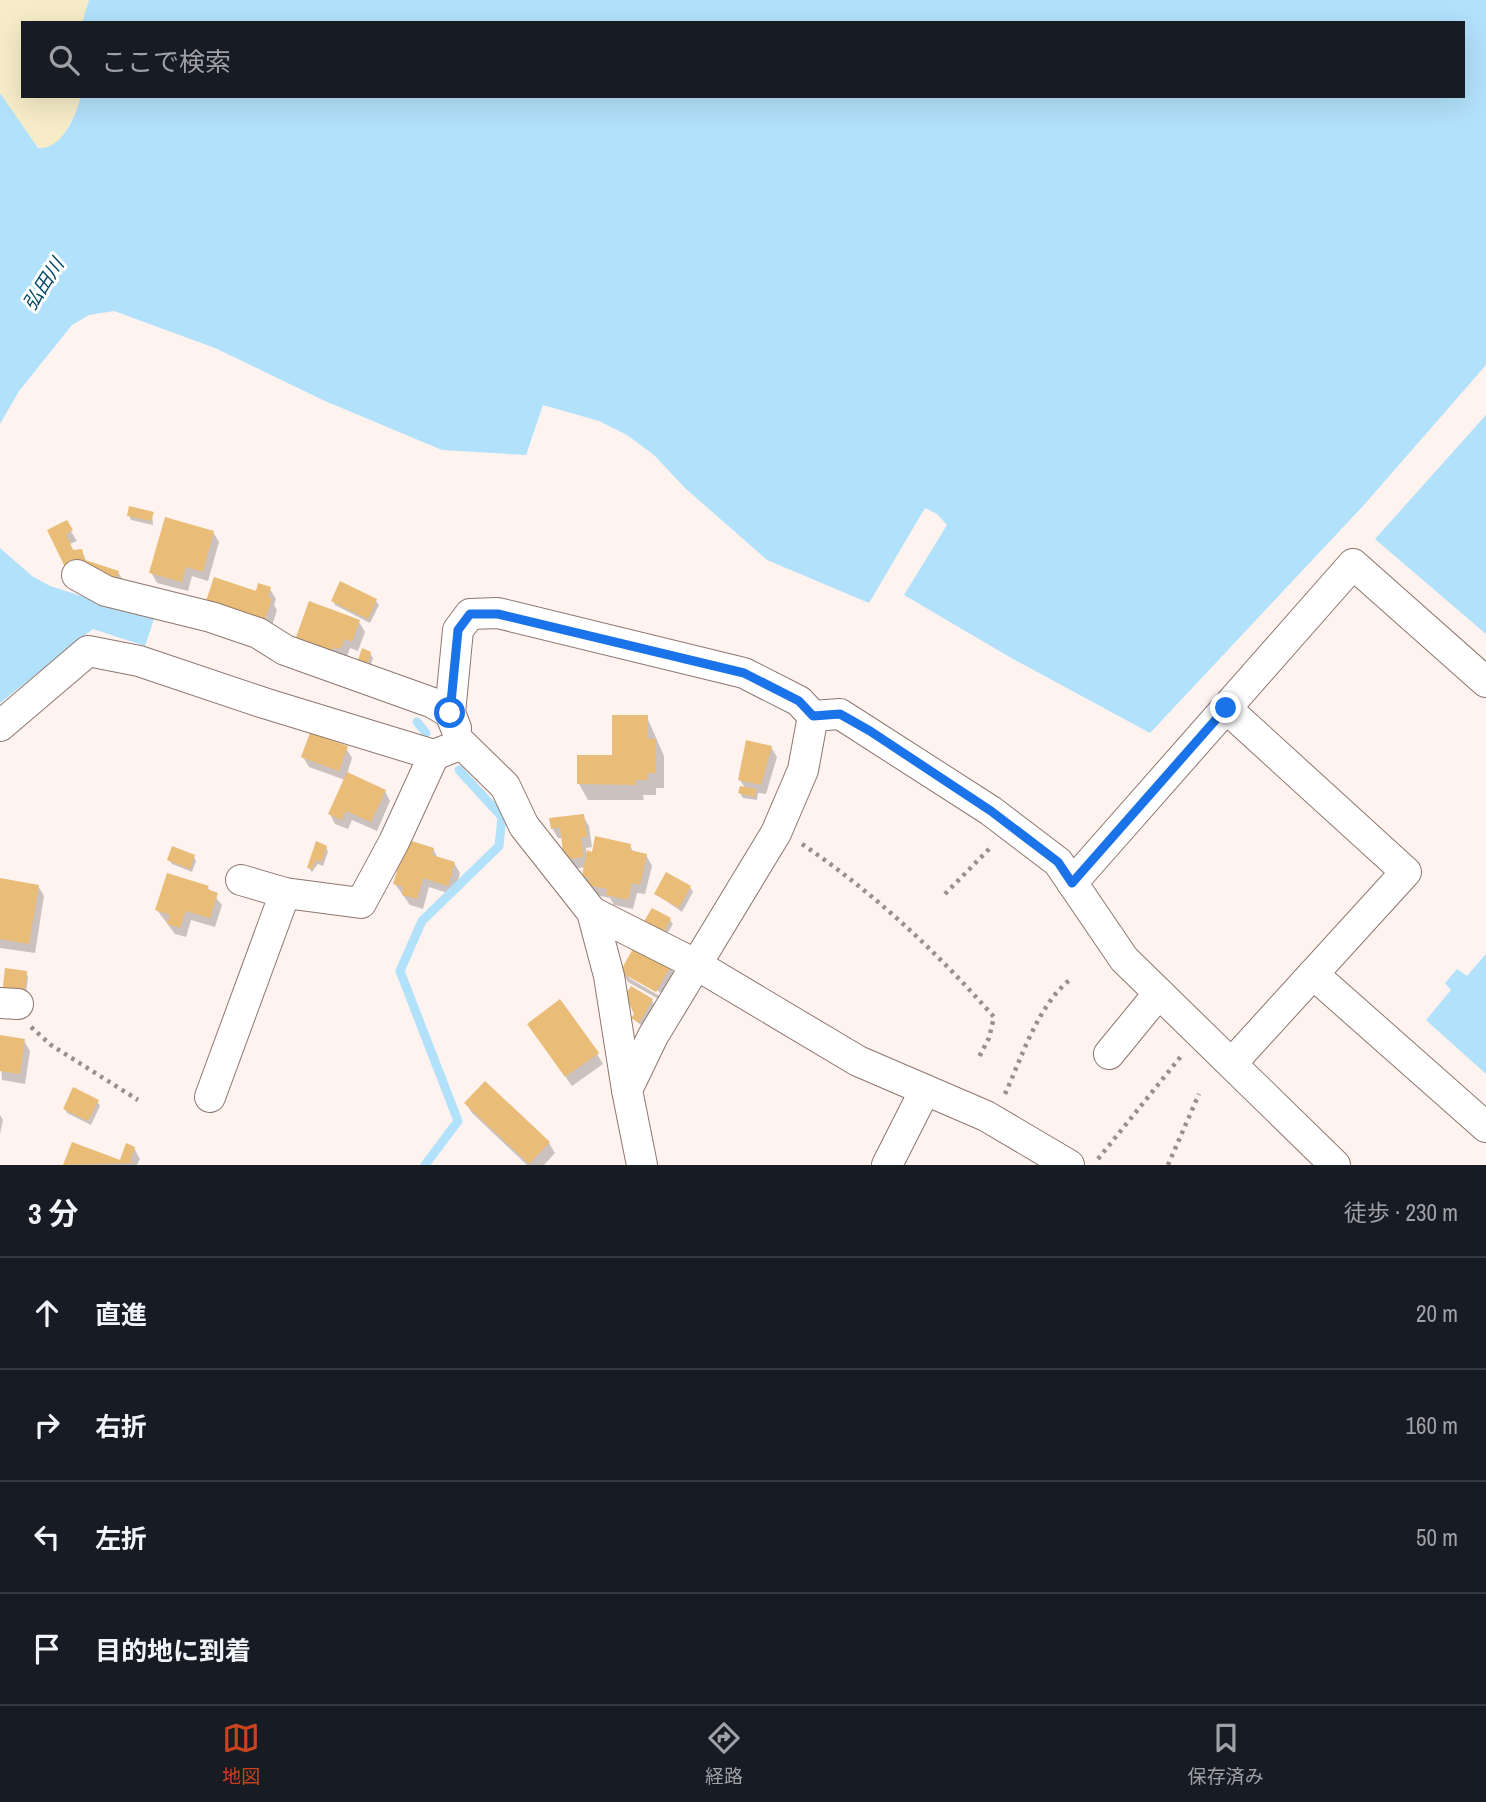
<!DOCTYPE html>
<html lang="ja">
<meta charset="utf-8">
<style>
:root{--surface:#171b24;--page:#20242c;--text:#f1f3f6;--muted:#9ea1a6;--line:#363941;--accent:#cb421f}
body{margin:0;font-family:"Archivo Narrow","Noto Sans JP",sans-serif;background:var(--page);color:var(--text)}
.stop{position:absolute;width:21px;height:21px;margin:-16px;border:5px solid #1a73e8;border-radius:50%;background:#fff}
.stop.end{background:#1a73e8;border-color:#fff;box-shadow:0 2px 7px #0008}
.list{margin:0;padding:0;list-style:none}
h2{display:flex;justify-content:space-between;align-items:center;height:91px;margin:0;padding:0 28px;font-size:30px}
h2 small{font-size:23px;font-weight:400;color:var(--muted)}
.list li{display:grid;grid-template-columns:46px 1fr auto;gap:21px;align-items:center;box-sizing:border-box;height:112px;padding:0 28px;border-top:2px solid var(--line)}
.list b{display:block;font-size:26px;white-space:nowrap}
.list em{font-size:23px;font-style:normal;color:var(--muted)}
.icon{flex:none;width:38px;height:38px;fill:none;stroke:currentColor;stroke-width:2;stroke-linecap:round;stroke-linejoin:round}
.map{position:relative;flex:none;width:1486px;height:1165px;overflow:hidden}
.search{position:absolute;background:var(--surface);box-shadow:0 7px 28px #0002;left:21px;right:21px;top:21px;height:77px;display:flex;align-items:center;gap:18px;box-sizing:border-box;padding:0 24px;border-radius:0px;color:var(--muted);font-size:26px}
.sheet{height:539px;background:var(--surface)}
nav{display:flex;justify-content:space-around;align-items:center;box-sizing:border-box;height:98px;border-top:2px solid var(--line);background:var(--surface);font-size:19px;color:var(--muted)}
nav a{display:grid;justify-items:center;gap:4px}
nav .on{color:var(--accent)}
.map>svg:first-child{display:block}
.sand{fill:#f6ecc7}
.water{fill:#b2e1fb}
.shadow{fill:#0003;fill-rule:evenodd}
.lines{fill:none;stroke-linecap:round;stroke-linejoin:round}
.stream{stroke:#b2e1fb;stroke-width:9}
.building{fill:#e9bc77}
.minor-casing{stroke:#8e766d;stroke-width:32}
.path{stroke:#9a8f8c;stroke-width:4.5;stroke-dasharray:3.5 5;stroke-linecap:butt}
.minor{stroke:#fff;stroke-width:30}
.route{stroke:#1a73e8;stroke-width:9}
.labels{text-anchor:middle;stroke-width:6;stroke-linejoin:round;paint-order:stroke}
.water-label{font-size:19px;font-style:italic;fill:#004865;stroke:#fff}
</style>
<div class="map">
<svg width="1486" height="1165" viewBox="0 0 1486 1165">
<rect width="100%" height="100%" fill="#fef3ef"/>
<!-- sand -->
<polygon class="sand" points="0,0 90,0 83,23 23,23 23,96 86,96 60,141 45,151 37,146 0,95"/>
<!-- water -->
<g class="water">
<path d="M89 0H1486V365L1363 506 1150 733 1013 659 904 595 947 525 937 514 925 508 869 603 767 560 685 488 654 455 627 435 599 421 543 405 526 455 442 450 325 401 215 348 114 311 89 315 72 325 19 391 0 424V93L38 148C62 150 76 116 81 96H1463V23H82Z"/>
<polygon points="1486,415 1486,634 1375,539"/>
<polygon points="0,548 32,576 50,586 154,619 145,646 93,629 0,703"/>
<polygon points="1486,954 1486,1074 1426,1020 1451,990 1445,983 1457,969 1467,976"/>
</g>
<!-- shadow -->
<g class="shadow">
<polygon points="152,513 153,525 131,520 129,515"/>
<polygon points="66,523 77,541 70,544 74,552 81,550 87,562 118,572 124,582 82,575 49,531"/>
<polygon points="213,532 219,542 208,581 192,576 188,591 157,583 151,572"/>
<polygon points="270,589 276,599 274,605 277,610 270,632 258,632 257,593"/>
<polygon points="333,600 376,601 379,605 370,623 335,605"/>
<polygon points="359,622 365,632 358,651 350,648 346,659 303,650"/>
<polygon points="370,653 373,658 369,670 361,668"/>
<polygon points="647,717 664,756 664,788 656,788 656,795 643,795 644,800 588,800 579,784 614,757"/>
<polygon points="771,747 777,757 766,794 758,793 757,800 743,798 740,793 745,788 740,780"/>
<polygon points="346,748 352,758 347,774 385,791 390,801 377,831 352,820 348,829 335,824 330,814 345,780 309,767 303,757"/>
<polygon points="583,816 589,826 592,847 586,848 586,852 593,854 630,846 634,853 646,855 652,866 645,894 637,893 633,909 614,905 610,898 595,895 584,876 586,867 571,869 563,838 558,838 552,828"/>
<polygon points="326,847 328,852 323,866 318,864 312,872 309,868"/>
<polygon points="433,849 438,858 454,863 460,873 454,895 429,887 423,909 410,905 395,884 398,874 395,869"/>
<polygon points="194,857 196,861 192,872 172,864 169,860"/>
<polygon points="0,880 38,886 44,896 35,953 0,948"/>
<polygon points="207,887 222,905 215,927 191,920 186,937 175,934 157,910"/>
<polygon points="690,887 693,892 682,912 656,894"/>
<polygon points="670,920 673,924 665,937 648,928"/>
<path d="M670 967 676 977 662 1001 628 982 622 972ZM629 974 665 995 663 998 629 978Z"/>
<polygon points="26,972 28,977 25,1001 7,999"/>
<polygon points="652,1000 654,1005 642,1026 633,1018"/>
<polygon points="535,1034 597,1054 603,1064 572,1086"/>
<polygon points="24,1041 30,1051 25,1084 2,1080 0,1044"/>
<polygon points="485,1083 549,1143 555,1153 544,1165 527,1165 472,1113 466,1103"/>
<polygon points="97,1101 100,1106 91,1125 67,1113 65,1108"/>
<polygon points="0,1115 3,1120 0,1134"/>
<polygon points="73,1144 121,1162 134,1148 140,1159 137,1165 65,1165"/>
</g>
<g class="lines">
<!-- stream -->
<g class="stream">
<polyline points="417,722 426,733"/>
<polyline points="425,1165 458,1121 400,971 422,921 499,846 502,817 459,770"/>
</g>
</g>
<!-- building -->
<g class="building">
<polygon points="129,506 154,512 151,521 127,516"/>
<polygon points="165,517 214,531 203,572 186,567 182,582 149,573"/>
<polygon points="67,520 73,530 66,534 73,550 82,549 85,560 119,571 116,580 75,565 65,567 47,530"/>
<polygon points="214,577 256,591 258,583 271,587 268,597 272,599 264,622 204,607"/>
<polygon points="340,581 377,599 368,619 331,601"/>
<polygon points="309,601 360,620 352,642 345,639 340,649 334,647 331,654 295,640"/>
<polygon points="362,648 371,652 367,667 357,663"/>
<polygon points="612,715 648,715 648,739 656,739 656,773 648,773 648,780 635,780 636,785 577,784 577,755 612,755"/>
<polygon points="310,733 348,746 339,771 301,757"/>
<polygon points="746,740 772,746 761,785 738,780"/>
<polygon points="347,772 386,790 371,822 346,811 342,820 328,814"/>
<polygon points="740,786 756,789 755,797 738,793"/>
<polygon points="584,814 587,837 581,838 584,857 564,860 560,827 551,829 549,818"/>
<polygon points="595,836 631,844 630,850 647,854 640,885 632,883 628,900 606,895 607,889 587,885 589,878 582,876 587,850 592,852"/>
<polygon points="402,838 434,848 432,855 455,862 448,886 423,878 417,899 402,895 403,887 393,884 397,871 393,870"/>
<polygon points="316,841 327,846 321,862 316,860 312,869 307,868"/>
<polygon points="172,846 195,855 190,869 167,860"/>
<polygon points="666,872 691,886 679,908 654,894"/>
<polygon points="167,873 209,886 207,889 218,893 210,918 186,911 180,928 167,924 170,915 155,910"/>
<polygon points="0,878 39,885 29,944 0,939"/>
<polygon points="652,908 671,918 663,934 643,923"/>
<polygon points="635,945 671,966 656,992 620,972"/>
<polygon points="5,968 27,971 24,997 2,995"/>
<polygon points="631,986 653,999 639,1023 631,1018 634,1014 625,995"/>
<polygon points="560,999 599,1053 565,1077 527,1024"/>
<polygon points="0,1035 25,1039 20,1074 0,1071"/>
<polygon points="485,1081 550,1142 529,1164 464,1103"/>
<polygon points="73,1087 99,1100 88,1121 63,1109"/>
<polygon points="72,1142 120,1160 126,1143 135,1147 130,1161 134,1163 63,1165"/>
</g>
<g class="lines">
<!-- minor casing -->
<g class="minor-casing">
<g id="minor">
<polyline points="77,575 106,591 211,617 258,633 285,650 433,703 450,713 456,728"/>
<polyline points="1226,708 1406,872 1232,1063"/>
<polyline points="450,713 458,630 470,614 498,613 744,673 799,701 813,716"/>
<polyline points="0,726 88,651 139,661 264,703 434,755 462,744 505,786 524,826 592,912 609,976 627,1090"/>
<polyline points="241,880 285,893 361,903 394,842 434,755"/>
<polyline points="1072,883 1353,564 1486,682"/>
<polyline points="592,912 697,965 858,1061 986,1116 1069,1165"/>
<polyline points="1313,974 1486,1127"/>
<polyline points="0,1003 18,1004"/>
<polyline points="1109,1054 1159,993"/>
<polyline points="210,1097 285,893"/>
<polyline points="642,1165 627,1090 653,1036 776,833 803,770 813,716 840,714 991,811 1058,862 1124,959 1335,1165"/>
<polyline points="887,1165 925,1090"/>
</g>
</g>
<!-- path -->
<g class="path">
<path d="M802 844C874 893 936 951 994 1017L989 1038 979 1057"/>
<polyline points="945,894 991,847"/>
<polyline points="31,1027 51,1045 138,1100"/>
<path d="M1005 1094C1022 1057 1038 1004 1072 978"/>
<polyline points="1098,1159 1182,1055"/>
<polyline points="1168,1165 1199,1094"/>
</g>
<!-- minor -->
<use href="#minor" class="minor"/>
</g>
<g class="lines">
<!-- route -->
<polyline class="route" points="450,713 458,630 470,614 498,614 744,673 799,701 813,716 840,714 870,731 991,811 1058,862 1072,883 1226,708"/>
</g>
<g class="labels">
<!-- water labels -->
<g class="water-label">
<text transform="translate(43 284) rotate(-57)" y="7">弘田川</text>
</g>
</g>
</svg>
<div class="stop" style="left:450px;top:713px"></div>
<div class="stop end" style="left:1226px;top:708px"></div>
<div class="search"><svg class="icon" aria-label="search" viewBox="0 0 24 24"><circle cx="10" cy="10" r="6"/><path d="M15 15l6 6"/></svg>ここで検索</div>
</div>
<section class="sheet">
<h2>3 分<small>徒歩 · 230 m</small></h2>
<ul class="list">
<li><svg class="icon" aria-label="ahead" viewBox="0 0 24 24"><path d="M12 20V5M6 11l6-6 6 6"/></svg><div><b>直進</b></div><em>20 m</em></li>
<li><svg class="icon" aria-label="right" viewBox="0 0 24 24"><path d="M7 20v-9h11M14 6l5 5-5 5"/></svg><div><b>右折</b></div><em>160 m</em></li>
<li><svg class="icon" aria-label="left" viewBox="0 0 24 24"><path d="M17 20v-9H6M10 6l-5 5 5 5"/></svg><div><b>左折</b></div><em>50 m</em></li>
<li><svg class="icon" aria-label="arrive" viewBox="0 0 24 24"><path d="M6 21V4h12l-3 4 3 4H6"/></svg><div><b>目的地に到着</b></div></li>
</ul>
</section>
<nav>
<a class="on"><svg class="icon" aria-label="map" viewBox="0 0 24 24"><path d="M3 6l6-2 6 2 6-2v14l-6 2-6-2-6 2zM9 4v14M15 6v14"/></svg>地図</a>
<a><svg class="icon" aria-label="directions" viewBox="0 0 24 24"><path d="M12 3l9 9-9 9-9-9zM9 14v-3h6M13 9l2 2-2 2"/></svg>経路</a>
<a><svg class="icon" aria-label="saved" viewBox="0 0 24 24"><path d="M7 4h10v16l-5-4-5 4z"/></svg>保存済み</a>
</nav>
